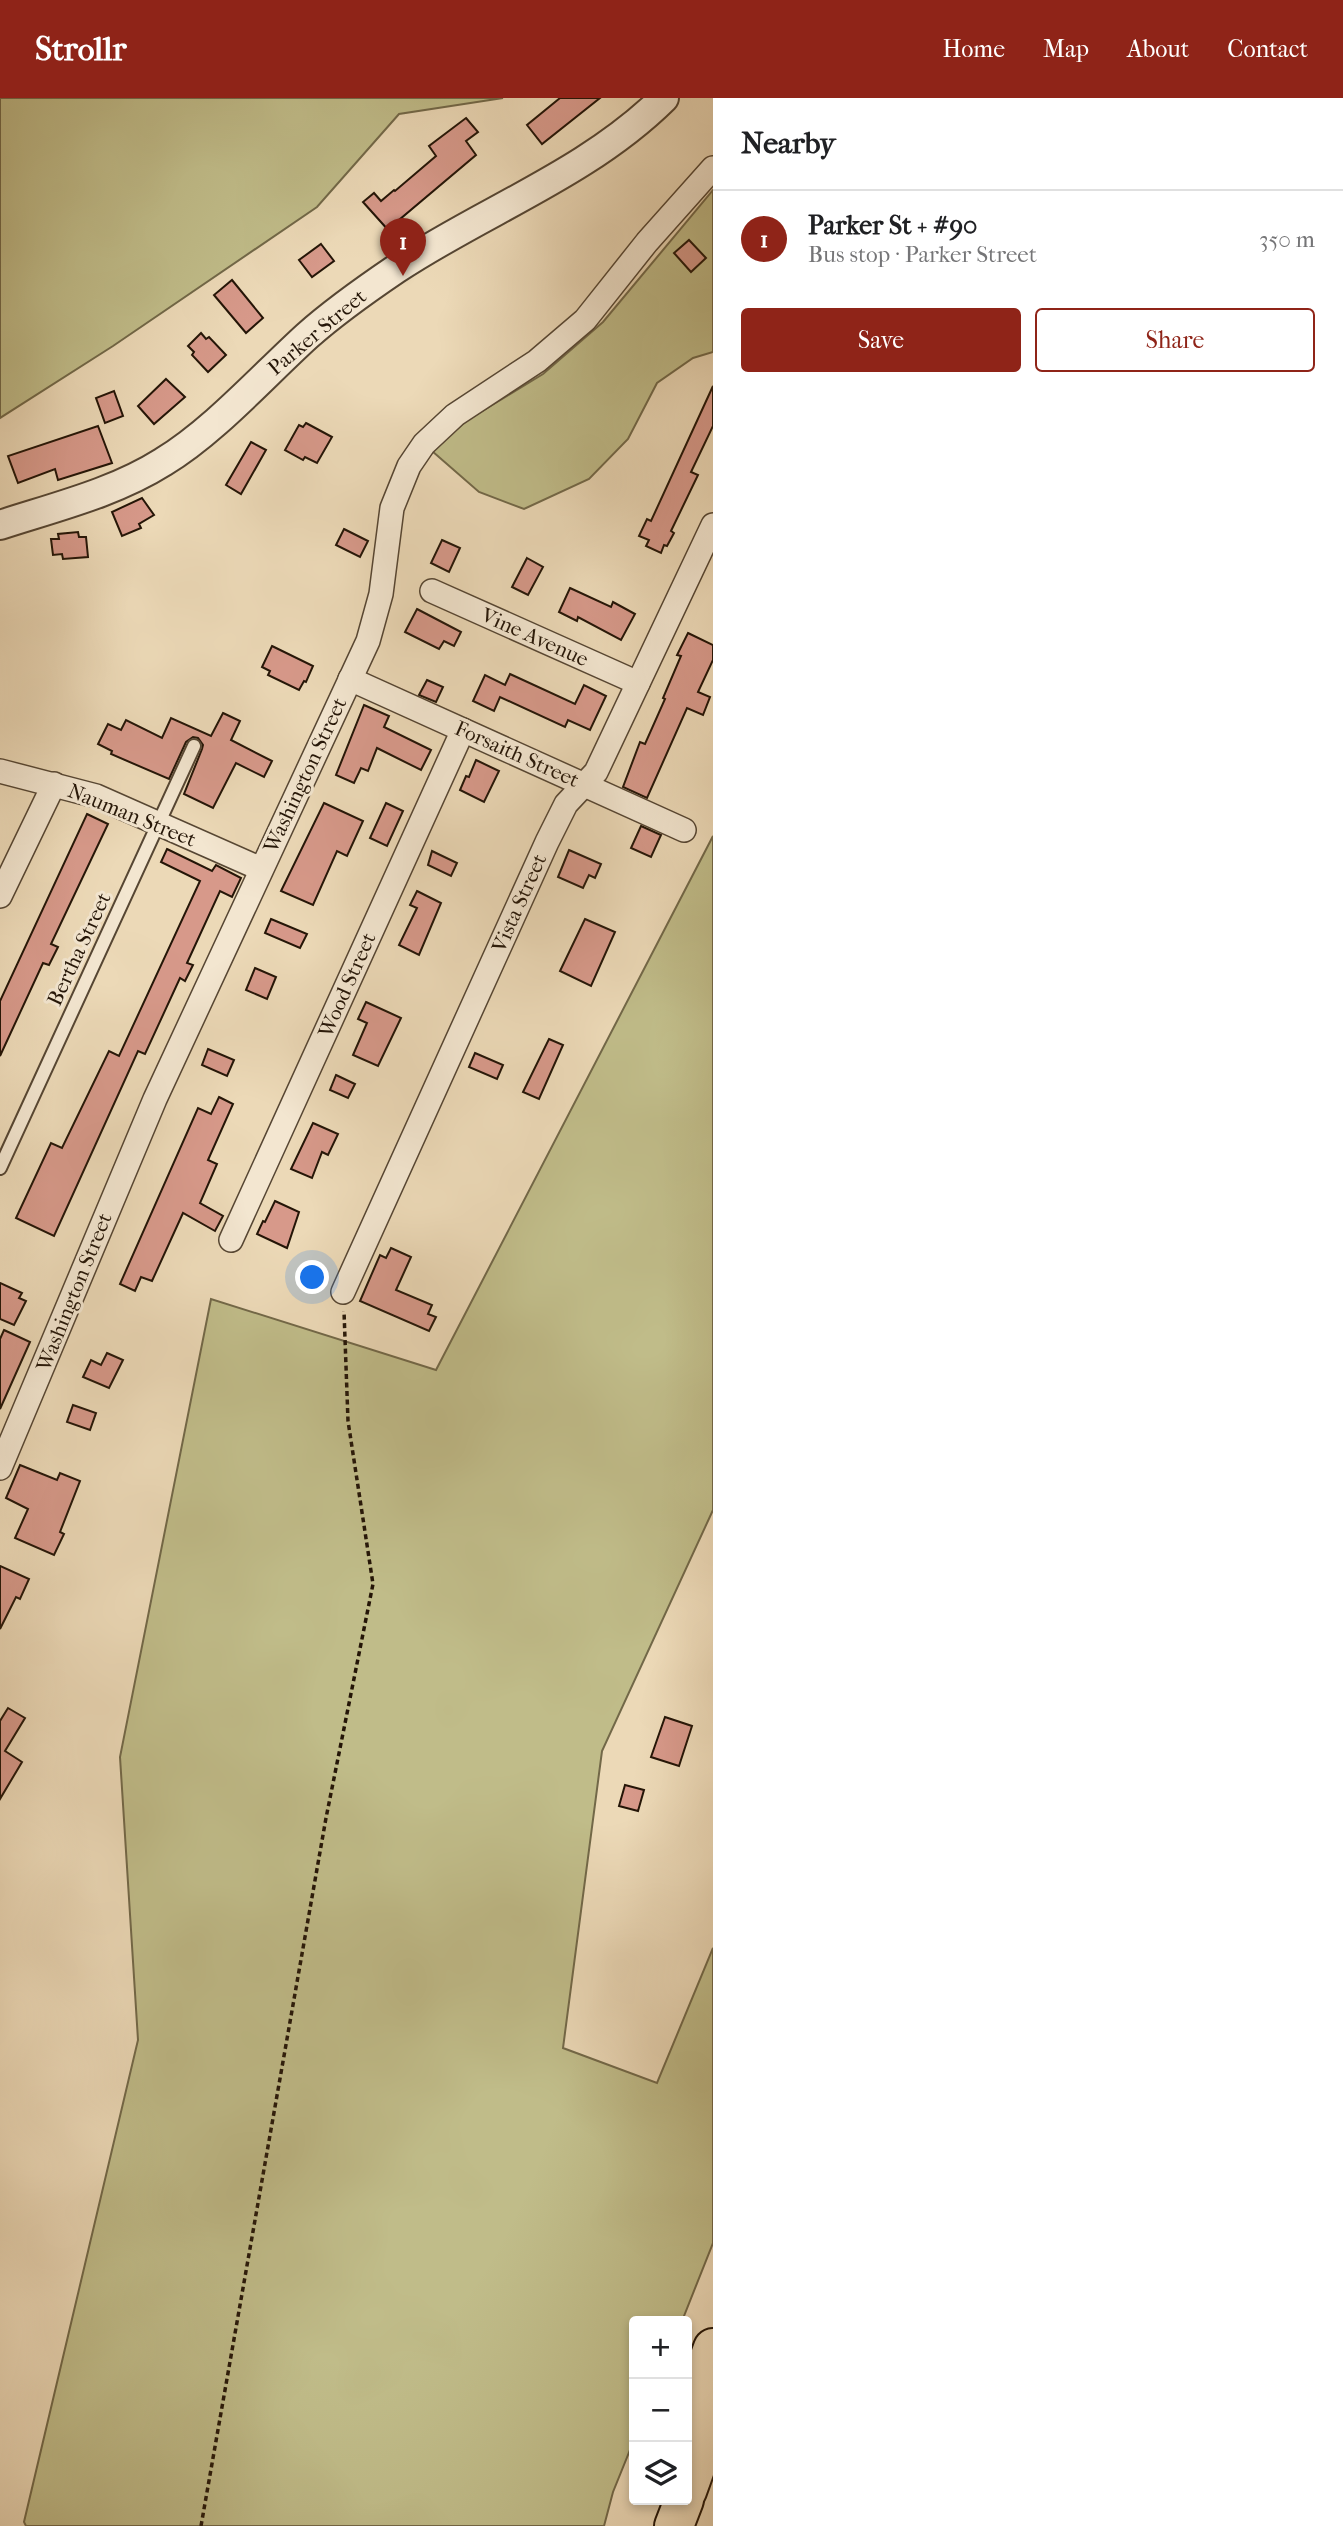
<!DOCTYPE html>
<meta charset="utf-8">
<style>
:root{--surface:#fff;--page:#f6f6f6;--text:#202124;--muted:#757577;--line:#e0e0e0;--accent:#8f2418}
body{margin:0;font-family:"IM FELL French Canon",serif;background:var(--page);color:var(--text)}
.controls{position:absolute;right:21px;bottom:21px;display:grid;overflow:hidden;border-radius:7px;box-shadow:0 4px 10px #0003}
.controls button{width:63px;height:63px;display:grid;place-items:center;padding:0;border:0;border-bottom:2px solid var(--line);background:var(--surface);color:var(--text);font:35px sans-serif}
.you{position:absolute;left:313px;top:1180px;width:24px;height:24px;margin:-18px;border:5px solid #fff;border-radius:50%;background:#1a73e8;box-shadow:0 0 0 10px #1a73e833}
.badge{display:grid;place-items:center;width:46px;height:46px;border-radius:50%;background:var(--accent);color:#fff;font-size:23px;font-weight:700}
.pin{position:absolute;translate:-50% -58px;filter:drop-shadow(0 2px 4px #0008)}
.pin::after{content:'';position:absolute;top:37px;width:24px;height:21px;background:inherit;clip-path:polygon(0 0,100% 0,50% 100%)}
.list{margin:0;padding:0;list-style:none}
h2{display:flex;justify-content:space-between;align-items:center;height:91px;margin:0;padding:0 28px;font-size:30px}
h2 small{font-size:23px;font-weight:400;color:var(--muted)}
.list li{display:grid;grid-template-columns:46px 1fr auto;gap:21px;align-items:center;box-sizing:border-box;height:98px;padding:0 28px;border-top:2px solid var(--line)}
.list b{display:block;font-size:26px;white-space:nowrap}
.list p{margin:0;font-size:23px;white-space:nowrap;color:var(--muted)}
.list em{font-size:23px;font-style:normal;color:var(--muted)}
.actions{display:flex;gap:14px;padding:21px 28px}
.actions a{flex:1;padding:16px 0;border:2px solid var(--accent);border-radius:7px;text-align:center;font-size:24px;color:var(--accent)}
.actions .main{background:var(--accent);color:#fff}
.icon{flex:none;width:38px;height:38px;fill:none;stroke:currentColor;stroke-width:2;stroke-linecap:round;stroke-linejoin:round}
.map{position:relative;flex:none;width:713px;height:2428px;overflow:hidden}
header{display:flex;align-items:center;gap:42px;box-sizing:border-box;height:98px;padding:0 35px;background:var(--accent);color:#fff}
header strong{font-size:33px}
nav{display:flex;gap:38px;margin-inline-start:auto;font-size:24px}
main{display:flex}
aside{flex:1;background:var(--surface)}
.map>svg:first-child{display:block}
.green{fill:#c0bc89;stroke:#726848;stroke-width:2}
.building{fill:#d7998a;stroke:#241507;stroke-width:2}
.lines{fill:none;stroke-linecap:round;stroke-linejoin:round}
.service-casing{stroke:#564633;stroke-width:16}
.minor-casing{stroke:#564633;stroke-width:26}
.tertiary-casing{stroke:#564633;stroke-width:32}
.motorway-casing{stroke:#241507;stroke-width:42}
.path{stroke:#241507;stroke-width:3.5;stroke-dasharray:5 3.5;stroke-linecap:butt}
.service{stroke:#f3e6d0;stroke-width:12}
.minor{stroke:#f3e6d0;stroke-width:23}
.tertiary{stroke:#f3e6d0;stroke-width:28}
.motorway{stroke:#ecd9b7;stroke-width:38}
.labels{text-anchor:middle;stroke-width:6;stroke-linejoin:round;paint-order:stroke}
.street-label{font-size:21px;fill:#241507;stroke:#f3e6d0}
</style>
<header>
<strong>Strollr</strong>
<nav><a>Home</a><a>Map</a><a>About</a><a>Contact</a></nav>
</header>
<main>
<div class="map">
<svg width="713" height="2428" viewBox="0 0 713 2428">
<rect width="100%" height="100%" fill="#ecd9b7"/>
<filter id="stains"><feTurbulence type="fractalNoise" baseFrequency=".00286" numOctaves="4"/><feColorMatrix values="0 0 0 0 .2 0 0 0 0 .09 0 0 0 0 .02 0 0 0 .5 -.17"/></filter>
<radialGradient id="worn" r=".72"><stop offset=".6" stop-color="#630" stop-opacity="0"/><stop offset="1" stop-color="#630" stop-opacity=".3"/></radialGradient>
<!-- green -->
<g class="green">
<polygon points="0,0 503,0 399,16 317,109 113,248 0,320"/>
<polygon points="713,92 713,254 693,260 657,285 628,341 589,381 524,411 479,394 432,353 466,323 543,276 603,224"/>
<polygon points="713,738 713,1412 602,1653 563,1950 657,1985 713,1850 713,2145 682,2223 634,2223 634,2342 613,2394 604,2428 26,2428 24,2424 138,1942 120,1659 211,1201 436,1272"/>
</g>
<!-- building -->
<g class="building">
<polygon points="560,0 600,0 542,46 527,27"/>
<polygon points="466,20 478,34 466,43 476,57 399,122 408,134 398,143 363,104 374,95 381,103 394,92 395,93 436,58 429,48"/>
<polygon points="689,142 706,160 691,174 674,155"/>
<polygon points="321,146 334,163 312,179 299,162"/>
<polygon points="232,182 263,220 246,235 214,197"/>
<polygon points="201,235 206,241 209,239 226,257 208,274 192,257 194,254 188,248"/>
<polygon points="166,281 185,299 154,326 138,308"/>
<polygon points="713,288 713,328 691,374 698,377 671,433 674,435 667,448 664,447 661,455 646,448 649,442 639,438 647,421 651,423"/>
<polygon points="114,293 123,318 105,325 96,300"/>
<polygon points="306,325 332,339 317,365 305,359 303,362 285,352 299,327 303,329"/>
<polygon points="98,328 112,365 58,382 55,371 18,385 8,358"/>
<polygon points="251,344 266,352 241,396 226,387"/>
<polygon points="142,400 154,417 139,426 141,430 122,438 112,414"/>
<polygon points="344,431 368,443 360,459 336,447"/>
<polygon points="78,434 79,439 86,439 88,459 63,461 62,456 53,457 51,441 59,441 58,436"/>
<polygon points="442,442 460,450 449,474 431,465"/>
<polygon points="527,460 543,469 528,497 512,489"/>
<polygon points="570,490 611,509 613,504 635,516 621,542 578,519 577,523 559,514"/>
<polygon points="417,511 461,534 454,548 444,543 439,551 405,534"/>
<polygon points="688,535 713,547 713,562 698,594 710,599 703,617 687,610 647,700 623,689 640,644 645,646 665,601 663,600 681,558 677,557"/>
<polygon points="272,548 313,568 306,584 304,583 299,592 268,577 270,573 262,569"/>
<polygon points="510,576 575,606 584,587 606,598 590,632 568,622 565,629 500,599 494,613 473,603 485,577 505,587"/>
<polygon points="427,582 443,589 436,604 419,597"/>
<polygon points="364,607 389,618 384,629 431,652 421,672 377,650 368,673 361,670 354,685 336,677"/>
<polygon points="223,615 240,623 231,642 272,663 264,679 236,665 213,710 184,696 202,651 203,647 198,640 193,639 186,644 169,681 111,656 112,653 98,646 108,626 121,632 126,622 162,640 171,620 211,638"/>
<polygon points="476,662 499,673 484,704 460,692 466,678 469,679"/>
<polygon points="324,705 363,723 347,758 337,753 313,807 281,793"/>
<polygon points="386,705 403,713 387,748 370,740"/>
<polygon points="87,716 108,726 51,846 58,849 49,867 43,865 0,958 0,903"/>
<polygon points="641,728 661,737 651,759 631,750"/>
<polygon points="167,751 212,773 216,767 241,780 232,799 220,793 187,865 193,867 185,883 180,880 145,956 138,953 54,1138 16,1120 51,1045 62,1050 109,953 119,958 200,783 161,764"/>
<polygon points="569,752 601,766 595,780 589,777 583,790 558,779"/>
<polygon points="432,753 457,765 451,778 428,767"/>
<polygon points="417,793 441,805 419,857 399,847 417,810 410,807"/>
<polygon points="271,821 307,836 300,850 265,835"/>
<polygon points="585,821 615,834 591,888 560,873"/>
<polygon points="255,870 276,879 267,901 246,892"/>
<polygon points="366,904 401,920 378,968 353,957 367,925 358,921"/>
<polygon points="549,941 563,947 539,1001 523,994"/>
<polygon points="208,951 234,962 227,978 202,967"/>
<polygon points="475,955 503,967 497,981 469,969"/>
<polygon points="336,977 355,986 348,1000 330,992"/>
<polygon points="219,999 233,1006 208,1062 217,1066 200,1105 223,1118 215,1133 183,1115 152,1183 141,1179 135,1193 120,1186 198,1010 211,1016"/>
<polygon points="313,1025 338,1036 328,1057 322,1054 312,1080 291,1071"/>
<polygon points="275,1103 299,1114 287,1150 257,1136 263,1123 265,1124"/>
<polygon points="391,1150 411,1159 396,1192 432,1207 428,1216 436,1219 429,1233 360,1203 380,1157 386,1160"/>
<polygon points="0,1185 22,1195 19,1200 26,1203 14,1227 0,1221"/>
<polygon points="4,1232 30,1244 0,1311 0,1241"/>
<polygon points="107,1255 123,1262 109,1290 83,1279 91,1262 101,1267"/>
<polygon points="73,1307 96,1315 90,1332 67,1324"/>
<polygon points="20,1367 57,1382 60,1375 80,1383 60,1434 64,1436 54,1457 15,1440 28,1411 6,1400"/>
<polygon points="0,1468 29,1481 20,1501 16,1499 0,1531"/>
<polygon points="8,1610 25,1620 5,1653 22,1664 0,1701 0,1623"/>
<polygon points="665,1619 692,1628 679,1668 651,1659"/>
<polygon points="625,1687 644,1692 638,1713 619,1708"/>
</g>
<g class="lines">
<!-- service casing -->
<g class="service-casing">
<polyline id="service" points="0,1070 194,648"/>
</g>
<!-- minor casing -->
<g class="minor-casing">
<g id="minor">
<polyline points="432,493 638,585"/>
<polyline points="350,581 684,732"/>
<polyline points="0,673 96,698 261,771"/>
<polyline points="0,798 54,686"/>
<polyline points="231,1142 463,632"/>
<polyline points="343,1194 547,744 566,706 596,674 713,427"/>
<polyline points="0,1370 155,1001 368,543 381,496 392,410 409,368 424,346 455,317 537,263 585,222 647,144 713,70"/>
</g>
</g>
<!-- tertiary casing -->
<g class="tertiary-casing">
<path id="tertiary" d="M0 427C55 409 114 395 163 364 213 334 263 278 307 238 335 213 365 192 396 171 485 112 587 76 664 0"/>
</g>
<!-- motorway casing -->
<g class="motorway-casing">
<g id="motorway">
<polyline points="687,2321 713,2250"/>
<polyline points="687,2393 713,2321"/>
<polyline points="674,2428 684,2402"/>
</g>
</g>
<!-- path -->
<polyline class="path" points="201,2428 326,1720 373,1486 348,1323 344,1213"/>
<!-- service -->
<use href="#service" class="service"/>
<!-- minor -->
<use href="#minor" class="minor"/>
<!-- tertiary -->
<use href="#tertiary" class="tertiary"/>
<!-- motorway -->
<use href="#motorway" class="motorway"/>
</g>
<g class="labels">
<!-- street labels -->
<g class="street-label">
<text transform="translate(317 234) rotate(-40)" y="7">Parker Street</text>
<text transform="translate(535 539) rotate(24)" y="7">Vine Avenue</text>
<text transform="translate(517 656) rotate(24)" y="7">Forsaith Street</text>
<text transform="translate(305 677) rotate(-65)" y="7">Washington Street</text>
<text transform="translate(132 717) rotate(22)" y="7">Nauman Street</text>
<text transform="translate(519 805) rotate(-66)" y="7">Vista Street</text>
<text transform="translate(79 851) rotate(-65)" y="7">Bertha Street</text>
<text transform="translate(347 887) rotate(-66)" y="7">Wood Street</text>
<text transform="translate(74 1194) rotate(-68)" y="7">Washington Street</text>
</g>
</g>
<rect width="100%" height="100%" filter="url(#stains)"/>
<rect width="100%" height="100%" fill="url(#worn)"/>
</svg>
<div class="controls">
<button>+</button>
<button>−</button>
<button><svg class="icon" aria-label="layers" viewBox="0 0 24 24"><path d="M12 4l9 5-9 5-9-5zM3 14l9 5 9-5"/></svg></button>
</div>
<div class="you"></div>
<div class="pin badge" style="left:403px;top:178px">1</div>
</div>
<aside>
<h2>Nearby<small></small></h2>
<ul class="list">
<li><span class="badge">1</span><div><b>Parker St + #90</b><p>Bus stop · Parker Street</p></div><em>350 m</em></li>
</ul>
<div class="actions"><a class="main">Save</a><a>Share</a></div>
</aside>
</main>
